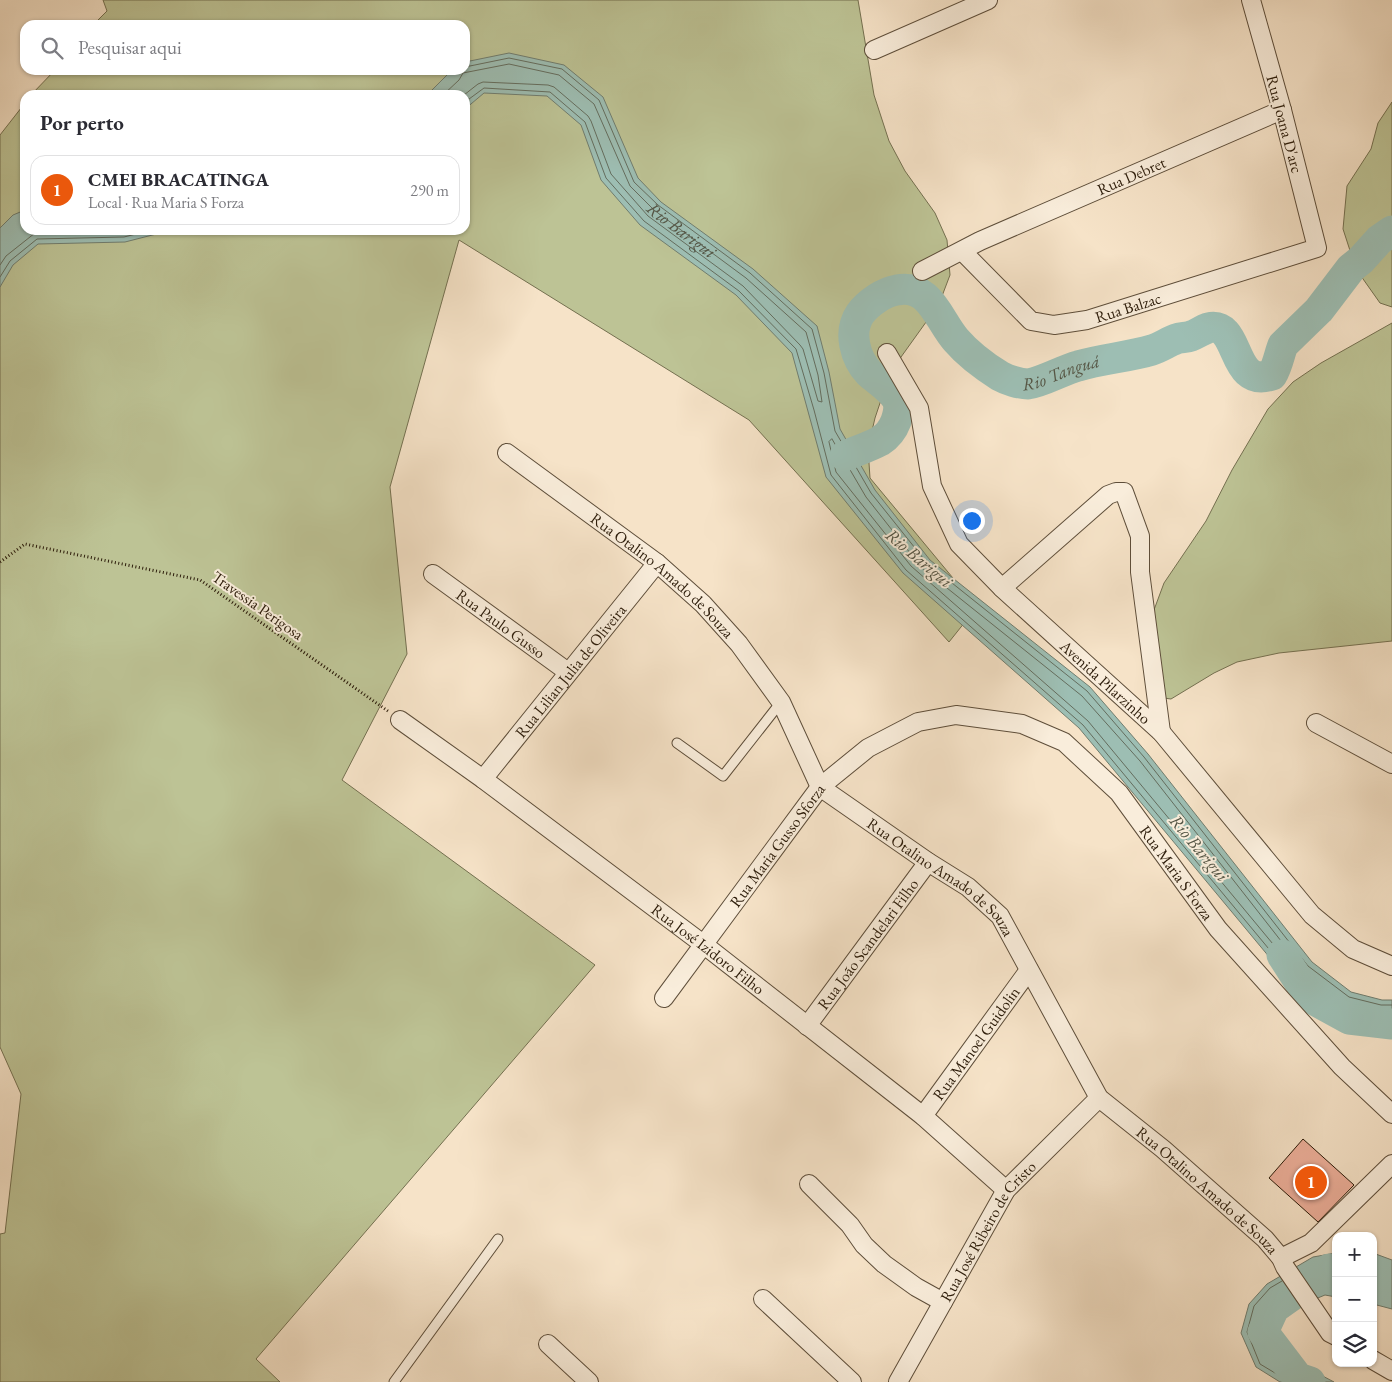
<!DOCTYPE html>
<html lang="pt">
<meta charset="utf-8">
<style>
:root{--surface:#fff;--page:#f2f2f3;--text:#2b2b33;--muted:#7c7c81;--line:#e1e1e2;--accent:#ea580c}
body{margin:0;font-family:"EB Garamond",serif;background:var(--page);color:var(--text)}
.controls{position:absolute;right:15px;bottom:15px;display:grid;overflow:hidden;border-radius:10px;box-shadow:0 1px 4px #0004}
.controls button{width:45px;height:45px;display:grid;place-items:center;padding:0;border:0;border-bottom:1px solid var(--line);background:var(--surface);color:var(--text);font:25px sans-serif}
.you{position:absolute;left:971px;top:520px;width:18px;height:18px;margin:-12px;border:4px solid #fff;border-radius:50%;background:#1a73e8;box-shadow:0 0 0 8px #1a73e833}
.badge{display:grid;place-items:center;width:32px;height:32px;border-radius:50%;background:var(--accent);color:#fff;font-size:16px;font-weight:700}
.pin{position:absolute;translate:-50% -50%;border:2px solid #fff;box-shadow:0 1px 5px #0006}
.list{margin:0;padding:0;list-style:none}
h2{display:flex;justify-content:space-between;align-items:center;height:65px;margin:0;padding:0 20px;font-size:21px}
h2 small{font-size:16px;font-weight:400;color:var(--muted)}
.list li{display:grid;grid-template-columns:32px 1fr auto;gap:15px;align-items:center;box-sizing:border-box;height:70px;margin:0 10px 10px;padding:0 10px;border:1px solid var(--line);border-radius:15px}
.list b{display:block;font-size:19px;white-space:nowrap}
.list p{margin:0;font-size:16px;white-space:nowrap;color:var(--muted)}
.list em{font-size:16px;font-style:normal;color:var(--muted)}
.icon{flex:none;width:28px;height:28px;fill:none;stroke:currentColor;stroke-width:2;stroke-linecap:round;stroke-linejoin:round}
.map{position:relative;flex:none;width:1392px;height:1382px;overflow:hidden}
.search{position:absolute;background:var(--surface);box-shadow:0 1px 4px #0004;left:20px;top:20px;width:450px;height:55px;display:flex;align-items:center;gap:12px;box-sizing:border-box;padding:0 18px;border-radius:15px;color:var(--muted);font-size:19px}
.panel{position:absolute;background:var(--surface);box-shadow:0 1px 4px #0004;left:20px;top:90px;width:450px;height:145px;border-radius:15px}
.map>svg:first-child{display:block}
.green{fill:#bdc395;stroke:#747050}
.water{fill:#9dbeb3;stroke:#707d6f}
.lines{fill:none;stroke-linecap:round;stroke-linejoin:round}
.shore{stroke:#646d5e;stroke-width:1}
.river{stroke:#9dbeb3;stroke-width:31}
.building{fill:#ecaf9a;stroke:#2c1c0a}
.service-casing{stroke:#5e4e3a;stroke-width:11}
.minor-casing{stroke:#5e4e3a;stroke-width:20}
.path{stroke:#2c1c0a;stroke-width:3;stroke-dasharray:1 2.5;stroke-linecap:butt}
.service{stroke:#f9eddb;stroke-width:9}
.minor{stroke:#f9eddb;stroke-width:18}
.labels{text-anchor:middle;stroke-width:4;stroke-linejoin:round;paint-order:stroke}
.street-label{font-size:16px;fill:#2c1c0a;stroke:#f9eddb}
.water-label{font-size:18px;font-style:italic;fill:#545545;stroke:#f9eddb}
</style>
<div class="map">
<svg width="1392" height="1382" viewBox="0 0 1392 1382">
<rect width="100%" height="100%" fill="#f6e3c8"/>
<filter id="stains"><feTurbulence type="fractalNoise" baseFrequency=".004" numOctaves="4"/><feColorMatrix values="0 0 0 0 .2 0 0 0 0 .09 0 0 0 0 .02 0 0 0 .5 -.17"/></filter>
<radialGradient id="worn" r=".72"><stop offset=".6" stop-color="#630" stop-opacity="0"/><stop offset="1" stop-color="#630" stop-opacity=".3"/></radialGradient>
<!-- green -->
<g class="green">
<polygon points="103,0 858,0 874,95 889,141 905,171 935,213 947,240 950,275 939,304 901,357 885,388 875,418 868,448 870,478 977,607 949,642 749,420 459,240 390,487 407,654 342,780 595,965 256,1359 280,1382 0,1382 0,1234 5,1233 21,1094 0,1047 0,135 25,103 25,230 465,230 465,95 31,95 55,70 465,70 465,25 93,25 107,11"/>
<polygon points="1392,102 1392,307 1380,303 1356,269 1343,229 1347,186 1371,149 1378,123"/>
<polygon points="1392,323 1392,641 1279,653 1237,662 1214,673 1171,699 1148,696 1148,626 1164,583 1206,521 1232,470 1268,409 1293,382 1321,363"/>
</g>
<!-- water -->
<g class="water">
<polygon points="509,53 564,65 603,97 638,178 661,202 753,269 817,326 829,372 840,429 875,490 930,560 1090,687 1148,754 1312,962 1351,992 1382,1000 1392,1000 1392,1018 1337,1012 1290,982 1079,728 903,573 826,477 792,353 736,295 640,225 601,180 581,125 547,96 484,93 465,109 465,95 427,95 452,70 465,70 465,62"/>
<polygon points="25,210 25,230 172,230 125,242 38,244 13,265 0,287 0,228 13,215"/>
<polygon points="1336,1253 1336,1297 1325,1295 1279,1314 1268,1347 1334,1382 1280,1382 1256,1367 1241,1333 1249,1304 1267,1284 1313,1257"/>
<polygon points="1373,1253 1392,1260 1392,1309 1373,1304"/>
</g>
<g class="lines">
<!-- shore -->
<g class="shore">
<polyline points="465,67 509,58 562,69 599,100 634,182 658,205 750,273 812,329 824,373 835,431 871,493 927,563 1087,691 1144,757 1308,966 1349,997 1381,1005 1392,1005"/>
<path id="s1" d="M443 95 459 80 463 73 509 64 559 75 594 104 630 186 654 210 746 278 806 332 818 375 822 402 818 401 803 349 800 345 743 286 648 216 611 174 591 121 588 116 554 87 548 85 483 82 478 84 464 95"/>
<polyline points="465,102 484,88 550,92 585,122 606,178 644,221 739,291 796,349 814,410 831,475 906,570 1083,725 1293,978 1338,1007 1392,1013"/>
<polyline points="0,265 6,256 35,233 127,230"/>
<polyline points="0,277 10,261 37,239 124,237 152,230"/>
<polygon points="832,439 866,497 922,568 1082,696 1140,761 1303,969 1314,978 1314,982 1311,982 1297,973 1088,721 911,566 836,472 829,442"/>
<path d="M1286 1286C1271 1295 1261 1304 1256 1321 1255 1327 1253 1331 1256 1336H1260L1271 1306 1293 1296"/>
<polyline points="1296,1301 1275,1311 1263,1348 1266,1352 1323,1382"/>
<polyline points="1282,1382 1280,1376 1260,1364 1247,1332 1254,1306 1270,1288 1282,1281"/>
</g>
<!-- river -->
<g class="river">
<path id="s2" d="M845 456C856 451 869 447 880 441 888 436 893 429 896 421 898 415 900 409 898 402 894 391 878 381 869 373 855 358 848 332 860 314 868 303 884 292 897 290 930 283 939 321 956 340 968 354 984 366 1000 376 1007 380 1020 384 1028 384 1043 382 1063 370 1078 366 1102 359 1128 357 1152 350 1161 347 1168 342 1176 339 1181 337 1186 338 1191 336 1197 334 1202 330 1208 328 1242 320 1229 389 1272 375 1278 365 1279 355 1283 345L1319 310 1351 268 1361 260 1379 240 1392 231"/>
<polyline points="1282,955 1309,997 1349,1019 1392,1024"/>
<polyline points="1310,1382 1298,1378 1263,1332 1274,1308 1329,1269 1336,1270"/>
</g>
</g>
<!-- building -->
<polygon class="building" points="1303,1139 1354,1185 1318,1222 1269,1178"/>
<g class="lines">
<!-- service casing -->
<g class="service-casing">
<g id="service">
<polyline points="677,743 723,776 781,702"/>
<polyline points="394,1382 498,1239"/>
</g>
</g>
<!-- minor casing -->
<g class="minor-casing">
<g id="minor">
<polyline points="874,50 988,0"/>
<path id="s3" d="M962 251 1031 321 1054 325 1087 320 1317 248 1282 110 1251 0"/>
<path id="s4" d="M922 271 980 241 1282 110"/>
<path id="s5" d="M887 353 919 408 932 486 959 544 1002 588 1161 732 1312 915 1353 949 1392 966"/>
<path id="s6" d="M507 453 657 563 703 604 739 644 781 702 820 787 928 862 968 887 1000 916 1099 1098 1163 1149 1265 1239 1281 1258 1285 1267 1330 1333 1336 1336"/>
<path id="s7" d="M433 574 568 672"/>
<polyline points="1002,588 1108,495 1116,492 1124,492 1140,536 1140,572 1161,732"/>
<path id="s8" d="M400 720 483 779 703 944 923 1116 1006 1190"/>
<polyline points="1316,723 1392,764"/>
<path id="s9" d="M483 779 657 563"/>
<path id="s10" d="M664 998 820 787 868 748 918 722 956 715 1022 724 1064 742 1119 793 1218 929 1342 1067 1392 1114"/>
<path id="s11" d="M807 1026 928 862"/>
<path id="s12" d="M923 1116 1029 970"/>
<polyline points="809,1184 850,1225 864,1245 884,1264 916,1287 943,1302"/>
<polyline points="1281,1258 1311,1243 1392,1164"/>
<polyline points="763,1299 852,1382"/>
<polyline points="548,1344 589,1382"/>
<polyline points="1373,1360 1392,1371"/>
<path id="s13" d="M898 1382 1006 1190 1099 1098"/>
</g>
</g>
<!-- path -->
<polyline class="path" points="0,562 25,544 200,580 388,711"/>
<!-- service -->
<use href="#service" class="service"/>
<!-- minor -->
<use href="#minor" class="minor"/>
</g>
<g class="labels">
<!-- street labels -->
<g class="street-label">
<text transform="translate(1285 124) rotate(75)" y="6">Rua Joana D'arc</text>
<text dy="6" stroke="none"><textPath href="#s4" startOffset="230">Rua Debret</textPath></text>
<text dy="6" stroke="none"><textPath href="#s3" startOffset="198">Rua Balzac</textPath></text>
<text dy="6" stroke="none"><textPath href="#s6" startOffset="198">Rua Otalino Amado de Souza</textPath></text>
<text transform="translate(258 605) rotate(35)" y="6">Travessia Perigosa</text>
<text dy="6" stroke="none"><textPath href="#s7" startOffset="84">Rua Paulo Gusso</textPath></text>
<text dy="6" stroke="none"><textPath href="#s9" startOffset="139">Rua Lilian Julia de Oliveira</textPath></text>
<text dy="6" stroke="none"><textPath href="#s5" startOffset="408">Avenida Pilarzinho</textPath></text>
<text dy="6" stroke="none"><textPath href="#s10" startOffset="190">Rua Maria Gusso Sforza</textPath></text>
<text dy="6" stroke="none"><textPath href="#s10" startOffset="705">Rua Maria S Forza</textPath></text>
<text dy="6" stroke="none"><textPath href="#s6" startOffset="618">Rua Otalino Amado de Souza</textPath></text>
<text dy="6" stroke="none"><textPath href="#s11" startOffset="102">Rua João Scandelari Filho</textPath></text>
<text dy="6" stroke="none"><textPath href="#s8" startOffset="384">Rua José Izidoro Filho</textPath></text>
<text dy="6" stroke="none"><textPath href="#s12" startOffset="90">Rua Manoel Guidolin</textPath></text>
<text dy="6" stroke="none"><textPath href="#s6" startOffset="1038">Rua Otalino Amado de Souza</textPath></text>
<text dy="6" stroke="none"><textPath href="#s13" startOffset="176">Rua José Ribeiro de Cristo</textPath></text>
</g>
<!-- water labels -->
<g class="water-label">
<text dy="6" stroke="none"><textPath href="#s1" startOffset="331">Rio Barigui</textPath></text>
<text dy="6" stroke="none"><textPath href="#s2" startOffset="438">Rio Tanguá</textPath></text>
<text transform="translate(919 558) rotate(40)" y="6">Rio Barigui</text>
<text transform="translate(1199 848) rotate(50)" y="6">Rio Barigui</text>
</g>
</g>
<rect width="100%" height="100%" filter="url(#stains)"/>
<rect width="100%" height="100%" fill="url(#worn)"/>
</svg>
<div class="controls">
<button>+</button>
<button>−</button>
<button><svg class="icon" aria-label="layers" viewBox="0 0 24 24"><path d="M12 4l9 5-9 5-9-5zM3 14l9 5 9-5"/></svg></button>
</div>
<div class="you"></div>
<div class="pin badge" style="left:1311px;top:1182px">1</div>
<div class="search"><svg class="icon" aria-label="search" viewBox="0 0 24 24"><circle cx="10" cy="10" r="6"/><path d="M15 15l6 6"/></svg>Pesquisar aqui</div>
<section class="panel">
<h2>Por perto<small></small></h2>
<ul class="list">
<li><span class="badge">1</span><div><b>CMEI BRACATINGA</b><p>Local · Rua Maria S Forza</p></div><em>290 m</em></li>
</ul>
</section>
</div>
